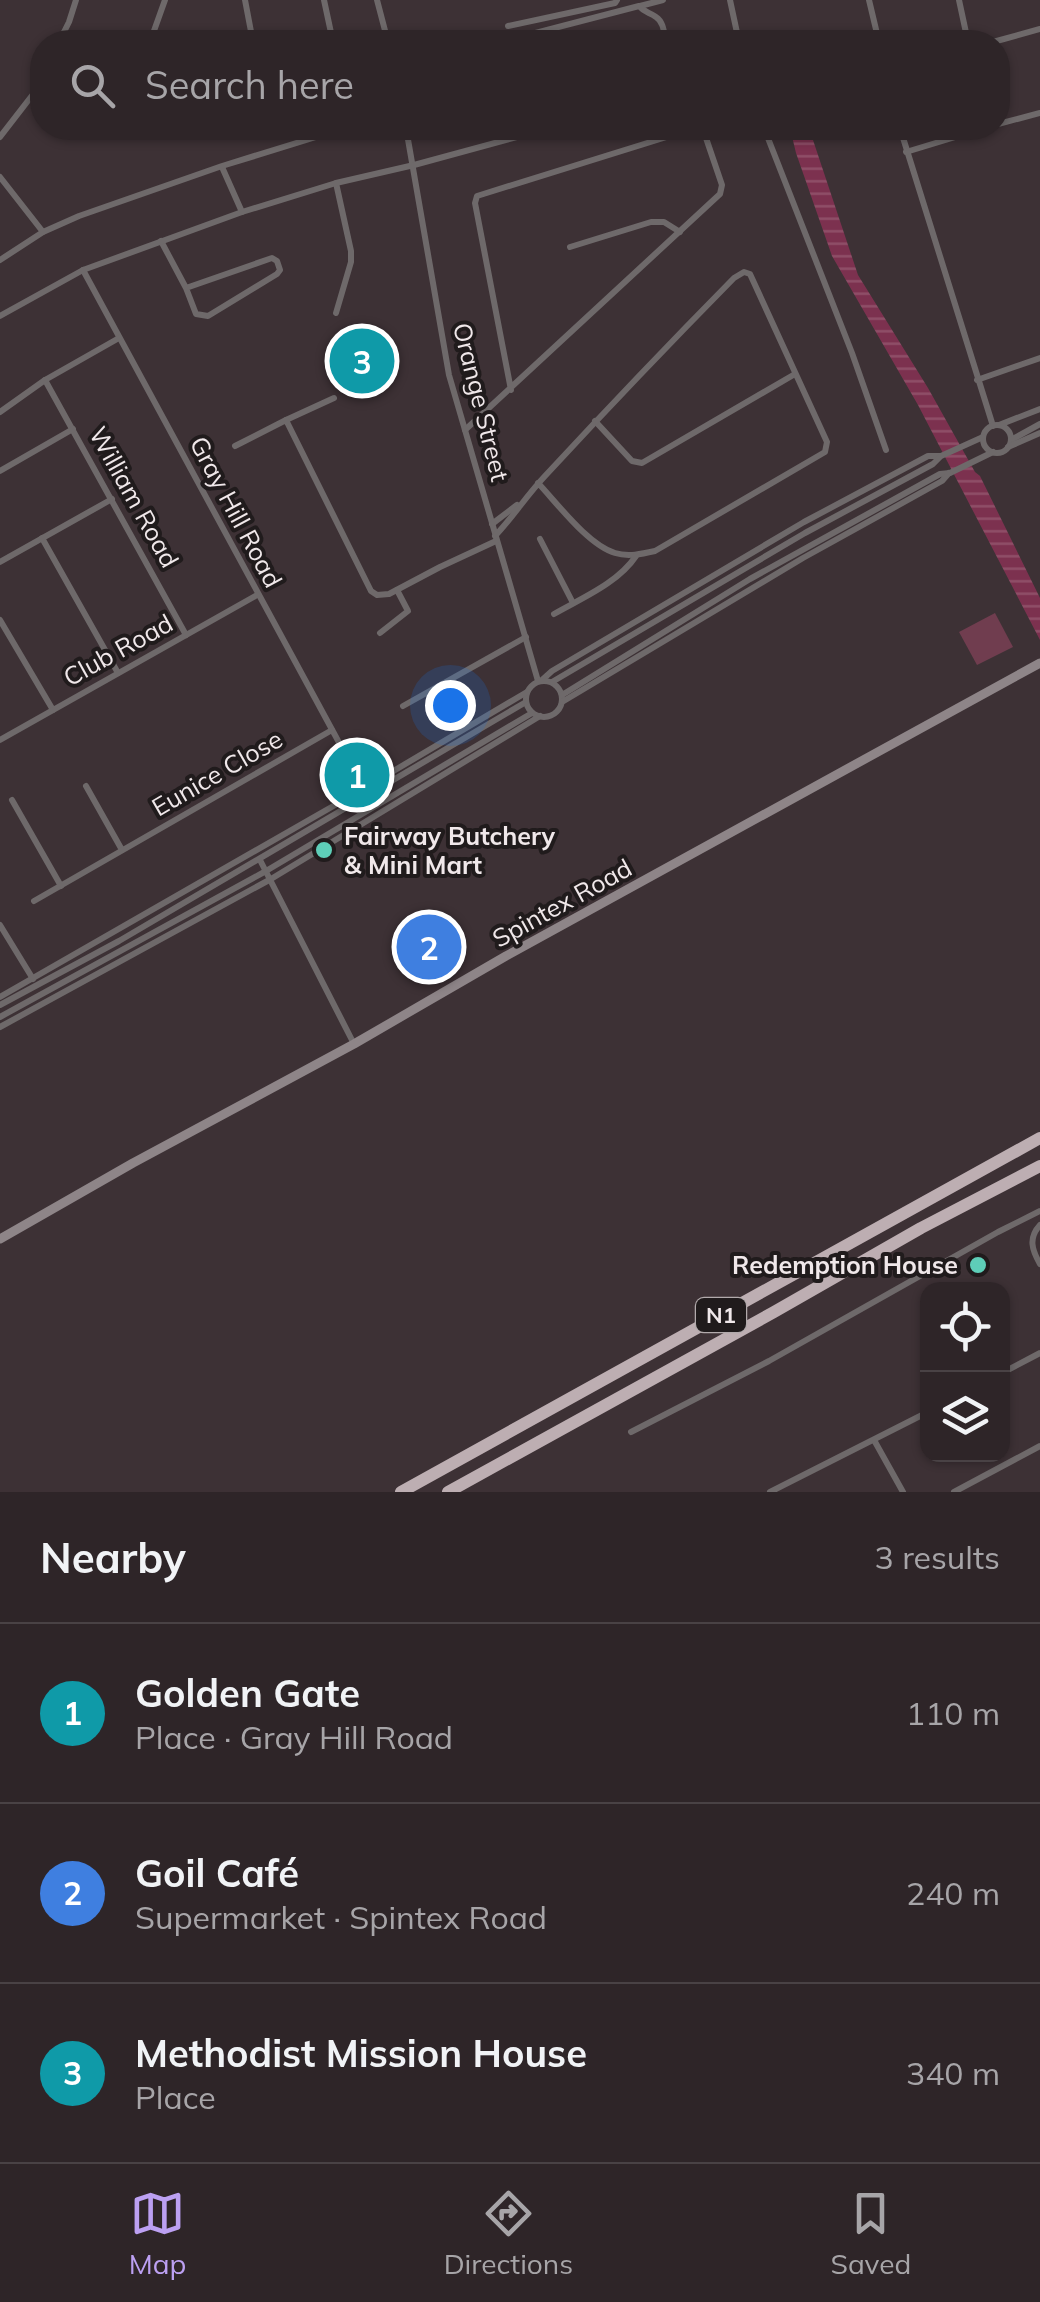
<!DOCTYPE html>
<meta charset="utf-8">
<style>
:root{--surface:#2e2528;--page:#362d30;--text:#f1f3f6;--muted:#a7a5a8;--line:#494245;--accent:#bca0f2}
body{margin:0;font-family:Mulish,sans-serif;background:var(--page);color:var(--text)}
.controls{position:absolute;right:30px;bottom:30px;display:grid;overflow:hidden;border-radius:20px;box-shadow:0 2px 8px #0004}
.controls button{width:90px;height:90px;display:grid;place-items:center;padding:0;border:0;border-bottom:2px solid var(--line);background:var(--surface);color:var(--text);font:50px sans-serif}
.you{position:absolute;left:450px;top:705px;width:35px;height:35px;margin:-25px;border:8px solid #fff;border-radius:50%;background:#1a73e8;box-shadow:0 0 0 15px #1a73e833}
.badge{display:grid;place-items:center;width:65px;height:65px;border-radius:50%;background:var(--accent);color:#fff;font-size:32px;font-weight:700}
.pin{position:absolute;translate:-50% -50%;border:5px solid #fff;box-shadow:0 2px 10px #0006}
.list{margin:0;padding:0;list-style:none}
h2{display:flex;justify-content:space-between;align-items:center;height:130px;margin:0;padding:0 40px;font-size:42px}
h2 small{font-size:32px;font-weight:400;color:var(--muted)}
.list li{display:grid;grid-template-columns:65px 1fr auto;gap:30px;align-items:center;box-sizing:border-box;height:180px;padding:0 40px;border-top:2px solid var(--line)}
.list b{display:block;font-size:38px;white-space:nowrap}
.list p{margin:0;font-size:32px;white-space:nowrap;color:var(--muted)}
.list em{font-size:32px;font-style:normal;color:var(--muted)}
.icon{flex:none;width:55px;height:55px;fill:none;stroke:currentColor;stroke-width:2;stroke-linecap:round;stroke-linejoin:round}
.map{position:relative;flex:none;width:1040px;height:1492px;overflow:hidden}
.search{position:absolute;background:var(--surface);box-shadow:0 2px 8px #0004;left:30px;right:30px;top:30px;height:110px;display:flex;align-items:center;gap:25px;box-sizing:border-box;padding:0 35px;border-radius:40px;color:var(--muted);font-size:38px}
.sheet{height:670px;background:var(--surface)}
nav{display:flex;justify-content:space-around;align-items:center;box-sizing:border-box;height:140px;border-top:2px solid var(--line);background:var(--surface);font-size:28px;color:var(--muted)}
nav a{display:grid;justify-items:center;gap:5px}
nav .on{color:var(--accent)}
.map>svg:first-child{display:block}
.green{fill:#703d4f}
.water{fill:url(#water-rules)}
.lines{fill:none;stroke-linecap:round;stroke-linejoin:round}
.minor{stroke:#6e696a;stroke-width:6}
.secondary{stroke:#8e8588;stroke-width:9}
.motorway{stroke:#bdaeb2;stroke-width:12}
.poi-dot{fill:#5eceb8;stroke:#201b1c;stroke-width:4}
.labels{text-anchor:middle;stroke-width:8;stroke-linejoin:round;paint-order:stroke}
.shield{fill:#201b1c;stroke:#b2aaac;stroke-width:2.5}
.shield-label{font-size:22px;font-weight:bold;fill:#f0e8ea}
.street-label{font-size:25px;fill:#f0e8ea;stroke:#201b1c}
.poi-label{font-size:25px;font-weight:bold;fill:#f0e8ea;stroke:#201b1c;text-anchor:start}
</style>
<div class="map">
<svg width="1040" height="1492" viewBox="0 0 1040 1492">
<defs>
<pattern id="water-rules" width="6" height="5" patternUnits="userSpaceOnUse" patternTransform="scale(2.5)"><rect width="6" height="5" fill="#7c314f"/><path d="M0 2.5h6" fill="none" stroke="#8f4f68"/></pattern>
</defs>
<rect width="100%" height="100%" fill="#3d3135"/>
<!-- green -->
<polygon class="green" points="995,613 1013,647 977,665 959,632"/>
<!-- water -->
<polygon class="water" points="790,128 809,128 858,275 928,388 975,472 980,476 1040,598 1040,640 918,405 832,256 796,153"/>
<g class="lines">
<!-- minor -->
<g class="minor">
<polyline points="245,0 253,42"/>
<polyline points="324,0 333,42"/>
<polyline points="377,0 388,42"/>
<polyline points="730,0 739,42"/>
<polyline points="869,0 879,42"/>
<polyline points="959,0 968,42"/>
<polyline points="640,6 663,0"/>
<polyline points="508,26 615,3 617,0"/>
<polyline points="59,42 69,22 76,0"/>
<polyline points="150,42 165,0"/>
<path d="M501 42 639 6C645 13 649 12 656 17 664 22 664 34 666 42"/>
<polyline points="993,42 1040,29"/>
<polyline points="34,93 42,107"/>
<polyline points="998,124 1040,113"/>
<polyline points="57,128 67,132 86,128"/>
<polyline points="406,128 449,375 538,681"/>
<polyline points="764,128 852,353 886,450"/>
<polyline points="900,128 993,426"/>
<polyline points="0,137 34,93 42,75"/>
<polyline points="906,152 985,128"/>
<polyline points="222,167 242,212"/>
<polyline points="0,177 43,232"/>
<polyline points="161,241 186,288 272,258 277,261 280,270 277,274 208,316 196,314 186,288"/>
<polyline points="570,247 651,222 664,222 680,232"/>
<polyline points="0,260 43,232 79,216 222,166 345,128"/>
<polyline points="83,270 355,772"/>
<polyline points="336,313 351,262 351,251 336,183"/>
<polyline points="0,316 83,270 242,212 336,183 414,165 550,128"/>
<polyline points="45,380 186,635"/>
<polyline points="977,380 1040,358"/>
<polyline points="0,412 45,380 119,338"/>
<polyline points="286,420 334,398"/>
<polyline points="595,421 632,461 642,463 795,374"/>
<polyline points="999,425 1040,409"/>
<circle cx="997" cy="439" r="14"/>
<polyline points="465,430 720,194 722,185 706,138 696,130 689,130 477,196 475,203 511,390"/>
<polyline points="1011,440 1040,424"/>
<polyline points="235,446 286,420 371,591 377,595 389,594 440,567 496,541"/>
<polyline points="1008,447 1040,433"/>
<polyline points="0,471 73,429"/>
<polyline points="492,524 517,505"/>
<path d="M495 536C513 517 527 495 545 476 607 409 670 343 734 278L744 272 750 274 827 442 825 452 655 551C642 554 628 557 615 553 588 545 557 503 538 483"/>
<polyline points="42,538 118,673"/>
<polyline points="540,539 573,603"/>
<polyline points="0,562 112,499"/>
<path d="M554 614C582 598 618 583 636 556"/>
<polyline points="0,620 53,710"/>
<polyline points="380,633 408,611 397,590"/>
<polyline points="542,680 552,671 804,522 928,456 940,456"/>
<circle cx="544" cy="699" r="18"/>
<polyline points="552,682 805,533 933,464 941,456 983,437"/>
<polyline points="562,695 750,579 940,474 950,473 993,452"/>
<polyline points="562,702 803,558 942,481 949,473"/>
<polyline points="403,706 526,637"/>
<polyline points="0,740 257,595"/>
<polyline points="358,779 363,789"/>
<polyline points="86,786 122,850"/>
<polyline points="12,800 61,886"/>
<polyline points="260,860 354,1044"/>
<polyline points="34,901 332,730"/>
<polyline points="0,925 33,979"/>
<polyline points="0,997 363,789 527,692"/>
<polyline points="0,1005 119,941 526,702"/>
<polyline points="0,1017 266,871 532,713"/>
<polyline points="0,1027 271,879 540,716"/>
<path d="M1040 1225C1028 1238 1032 1250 1040 1264"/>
<polyline points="1002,1373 1040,1353"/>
<polyline points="631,1432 769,1361 998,1232 1040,1211"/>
<polyline points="874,1440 903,1492"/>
<polyline points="770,1492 928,1412"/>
<polyline points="954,1492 1040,1446"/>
</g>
<!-- secondary -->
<polyline class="secondary" points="0,1239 133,1163 354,1044 506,956 1040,663"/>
<!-- motorway -->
<g class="motorway">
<polyline points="401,1492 1040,1138"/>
<polyline points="448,1492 774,1312 921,1228 1040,1166"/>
</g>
</g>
<!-- markers -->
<g class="poi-dot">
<circle cx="324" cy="850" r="10"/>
<circle cx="978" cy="1265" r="10"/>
</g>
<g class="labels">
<!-- shield labels -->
<rect class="shield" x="696" y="1298" width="50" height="34" rx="8"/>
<g class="shield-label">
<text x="721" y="1323">N1</text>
</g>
<!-- street labels -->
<g class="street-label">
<text transform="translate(481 402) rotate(76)" y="9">Orange Street</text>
<text transform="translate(134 497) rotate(61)" y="9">William Road</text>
<text transform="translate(236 512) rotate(62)" y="9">Gray Hill Road</text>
<text transform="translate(118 650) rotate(-29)" y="9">Club Road</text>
<text transform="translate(217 773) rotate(-30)" y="9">Eunice Close</text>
<text transform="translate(562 903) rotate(-29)" y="9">Spintex Road</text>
</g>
<!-- poi labels -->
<g class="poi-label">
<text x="344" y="845">Fairway Butchery<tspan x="344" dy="29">&amp; Mini Mart</tspan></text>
<text x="958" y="1274" text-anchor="end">Redemption House</text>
</g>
</g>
</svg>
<div class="controls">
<button><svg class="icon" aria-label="locate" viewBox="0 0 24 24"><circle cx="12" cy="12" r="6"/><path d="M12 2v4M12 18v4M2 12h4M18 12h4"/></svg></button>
<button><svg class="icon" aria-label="layers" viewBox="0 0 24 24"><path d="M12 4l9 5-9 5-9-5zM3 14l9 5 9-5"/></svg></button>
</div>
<div class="you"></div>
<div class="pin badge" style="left:357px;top:775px;background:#0f9aa8">1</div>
<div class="pin badge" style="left:429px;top:947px;background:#3f7fe0">2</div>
<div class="pin badge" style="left:362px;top:361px;background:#0f9aa8">3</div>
<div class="search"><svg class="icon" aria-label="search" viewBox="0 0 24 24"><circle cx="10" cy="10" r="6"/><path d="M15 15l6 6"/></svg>Search here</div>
</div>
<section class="sheet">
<h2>Nearby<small>3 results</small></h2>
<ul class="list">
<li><span class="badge" style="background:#0f9aa8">1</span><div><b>Golden Gate</b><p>Place · Gray Hill Road</p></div><em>110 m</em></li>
<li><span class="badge" style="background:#3f7fe0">2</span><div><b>Goil Café</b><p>Supermarket · Spintex Road</p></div><em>240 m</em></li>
<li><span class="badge" style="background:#0f9aa8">3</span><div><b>Methodist Mission House</b><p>Place</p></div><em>340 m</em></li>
</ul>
</section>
<nav>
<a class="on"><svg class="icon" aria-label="map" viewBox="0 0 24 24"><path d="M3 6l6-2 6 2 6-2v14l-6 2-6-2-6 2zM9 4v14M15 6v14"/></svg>Map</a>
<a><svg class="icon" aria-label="directions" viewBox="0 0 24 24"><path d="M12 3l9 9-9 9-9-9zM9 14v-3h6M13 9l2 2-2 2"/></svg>Directions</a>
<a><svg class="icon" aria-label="saved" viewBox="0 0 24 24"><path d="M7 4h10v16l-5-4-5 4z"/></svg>Saved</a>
</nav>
